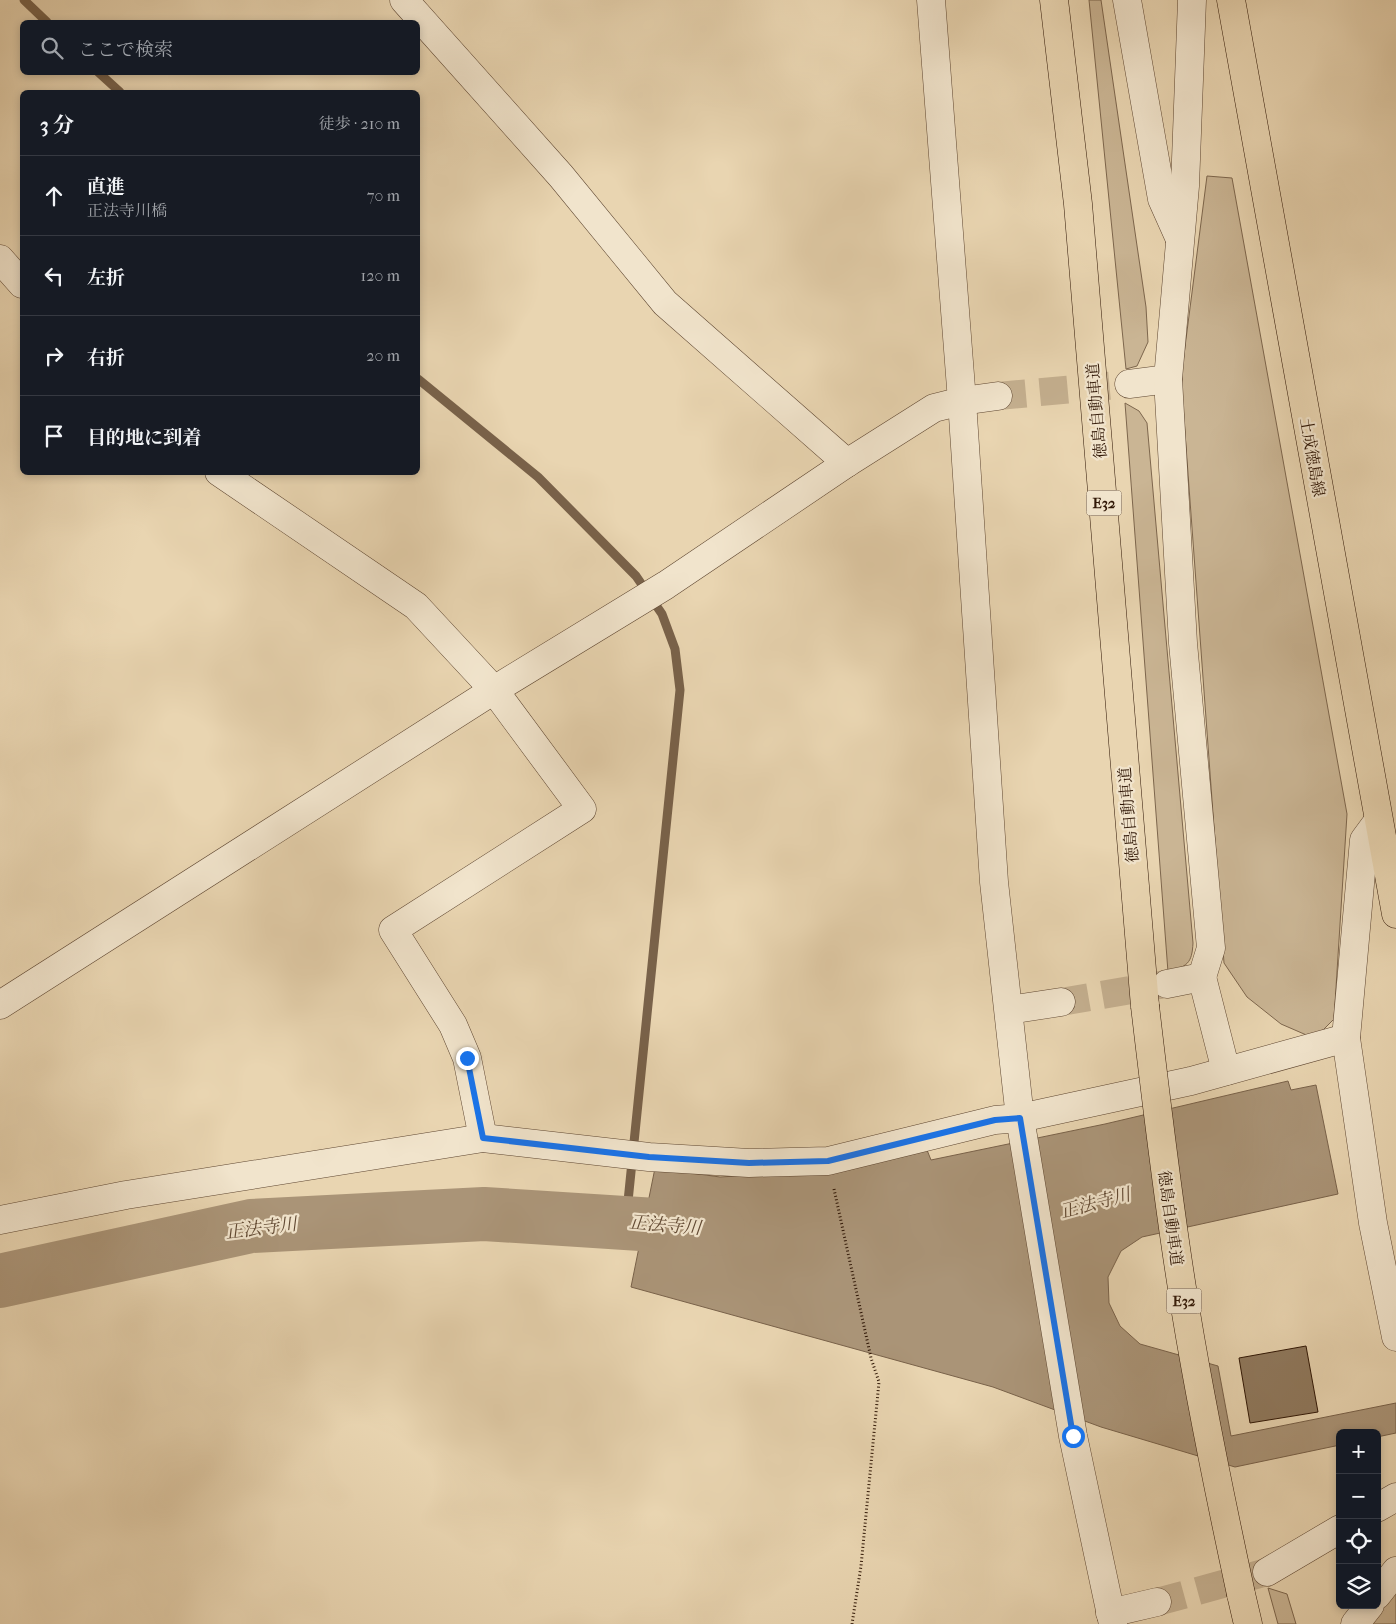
<!DOCTYPE html>
<html lang="ja">
<meta charset="utf-8">
<style>
:root{--surface:#171b24;--page:#20242c;--text:#f1f3f6;--muted:#9ea1a6;--line:#363941}
body{margin:0;font-family:"IM FELL French Canon","Noto Serif JP",serif;background:var(--page);color:var(--text)}
.controls{position:absolute;right:15px;bottom:15px;display:grid;overflow:hidden;border-radius:8px;box-shadow:0 2px 8px #0003}
.controls button{width:45px;height:45px;display:grid;place-items:center;padding:0;border:0;border-bottom:1px solid var(--line);background:var(--surface);color:var(--text);font:25px sans-serif}
.stop{position:absolute;width:15px;height:15px;margin:-11px;border:4px solid #1a73e8;border-radius:50%;background:#fff}
.stop.end{background:#1a73e8;border-color:#fff;box-shadow:0 1px 5px #0008}
.list{margin:0;padding:0;list-style:none}
h2{display:flex;justify-content:space-between;align-items:center;height:65px;margin:0;padding:0 20px;font-size:21px}
h2 small{font-size:16px;font-weight:400;color:var(--muted)}
.list li{display:grid;grid-template-columns:32px 1fr auto;gap:15px;align-items:center;box-sizing:border-box;height:80px;padding:0 20px;border-top:1px solid var(--line)}
.list b{display:block;font-size:19px;white-space:nowrap}
.list p{margin:0;font-size:16px;white-space:nowrap;color:var(--muted)}
.list em{font-size:16px;font-style:normal;color:var(--muted)}
.icon{flex:none;width:28px;height:28px;fill:none;stroke:currentColor;stroke-width:2;stroke-linecap:round;stroke-linejoin:round}
.map{position:relative;flex:none;width:1396px;height:1624px;overflow:hidden}
.search{position:absolute;background:var(--surface);box-shadow:0 2px 8px #0003;left:20px;top:20px;width:400px;height:55px;display:flex;align-items:center;gap:12px;box-sizing:border-box;padding:0 18px;border-radius:8px;color:var(--muted);font-size:19px}
.panel{position:absolute;background:var(--surface);box-shadow:0 2px 8px #0003;left:20px;top:90px;width:400px;height:385px;border-radius:8px}
.map>svg:first-child{display:block}
.green{fill:#cab594;stroke:#7d664d}
.water{fill:#aa9477;stroke:#79624a}
.lines{fill:none;stroke-linecap:round;stroke-linejoin:round}
.stream{stroke:#79624a;stroke-width:9}
.river{stroke:#aa9477;stroke-width:54}
.building{fill:#907a5f;stroke:#301706}
.minor-tunnel{stroke:#c4af8f;stroke-width:28;stroke-dasharray:28 14;stroke-linecap:butt}
.minor-casing{stroke:#5e4631;stroke-width:29}
.major-casing{stroke:#301706;stroke-width:29}
.highway-casing{stroke:#301706;stroke-width:29}
.path{stroke:#301706;stroke-width:3;stroke-dasharray:1 2.5;stroke-linecap:butt}
.minor{stroke:#f1e4cc;stroke-width:28}
.major{stroke:#e9d5b1;stroke-width:28}
.highway{stroke:#e9d5b1;stroke-width:28}
.highway-bridge-casing{stroke:#301706;stroke-width:29;stroke-linecap:butt}
.highway-bridge{stroke:#e9d5b1;stroke-width:28}
.route{stroke:#1a73e8;stroke-width:6}
.labels{text-anchor:middle;stroke-width:4.5;stroke-linejoin:round;paint-order:stroke}
.shield{fill:#f1e4cc;stroke:#6a5441;stroke-width:1}
.shield-label{font-size:15px;font-weight:bold;fill:#301706}
.street-label{font-size:16px;fill:#301706;stroke:#f1e4cc}
.water-label{font-size:18px;font-style:italic;fill:#614933;stroke:#f1e4cc}
</style>
<div class="map">
<svg width="1396" height="1624" viewBox="0 0 1396 1624">
<rect width="100%" height="100%" fill="#e9d5b1"/>
<filter id="stains"><feTurbulence type="fractalNoise" baseFrequency=".004" numOctaves="4"/><feColorMatrix values="0 0 0 0 .2 0 0 0 0 .09 0 0 0 0 .02 0 0 0 .5 -.17"/></filter>
<radialGradient id="worn" r=".72"><stop offset=".6" stop-color="#630" stop-opacity="0"/><stop offset="1" stop-color="#630" stop-opacity=".3"/></radialGradient>
<!-- green -->
<g class="green">
<polygon points="1089,0 1101,0 1146,307 1148,342 1137,366 1126,369"/>
<polygon points="1207,176 1232,178 1347,814 1334,1019 1323,1030 1311,1037 1281,1024 1247,997 1224,963 1181,378"/>
<path d="M1125 403 1139 411 1147 423 1193 943C1192 964 1187 966 1168 972Z"/>
<polygon points="1268,1588 1287,1594 1296,1624 1278,1624"/>
<polygon points="1396,1590 1396,1624 1370,1624"/>
</g>
<!-- water -->
<polygon class="water" points="1288,1081 1291,1090 1316,1085 1338,1194 1142,1237 1121,1251 1108,1277 1109,1303 1120,1326 1140,1344 1218,1366 1231,1436 1396,1403 1396,1433 1377,1437 1377,1433 1340,1433 1340,1445 1235,1467 1101,1427 993,1387 631,1287 655,1168 720,1177 850,1169 927,1150 931,1160 1105,1124"/>
<g class="lines">
<!-- stream -->
<g class="stream">
<polyline points="24,0 47,22"/>
<polyline points="98,72 120,92"/>
<polyline points="418,379 538,477 636,576 662,614 675,649 680,690 626,1221"/>
</g>
<!-- river -->
<polyline class="river" points="0,1281 251,1226 484,1214 718,1229"/>
</g>
<!-- building -->
<polygon class="building" points="1306,1346 1318,1412 1250,1423 1239,1358"/>
<g class="lines">
<!-- minor-tunnel -->
<g class="minor-tunnel">
<polyline points="998,396 1129,384"/>
<polyline points="1061,1002 1166,984"/>
<polyline points="1157,1602 1267,1572"/>
</g>
<!-- minor casing -->
<g class="minor-casing">
<g id="minor">
<polyline points="404,0 561,176 665,303 847,463"/>
<polyline points="931,0 962,401 994,882 1020,1118 1073,1436 1113,1624"/>
<polyline points="1127,0 1162,199 1179,237"/>
<polyline points="0,259 22,284"/>
<polyline points="1129,384 1168,379"/>
<polyline points="219,472 416,606 494,690 582,809 393,930 453,1025 467,1058 483,1138"/>
<polyline points="1378,821 1364,840 1346,1038 1373,1223 1396,1337"/>
<polyline points="1202,977 1226,1071"/>
<polyline points="1167,984 1202,977 1211,948 1183,643 1168,379 1185,186 1192,0"/>
<polyline points="0,1005 494,690 666,585 847,463 934,408 962,401 998,396"/>
<polyline points="1009,1010 1061,1002"/>
<polyline points="0,1220 126,1195 483,1138 649,1157 749,1163 828,1161 995,1120 1020,1118 1191,1081 1346,1038"/>
<polyline points="1377,1508 1396,1497"/>
<polyline points="1267,1572 1340,1529"/>
<polyline points="1377,1595 1396,1571"/>
<polyline points="1110,1613 1157,1602"/>
<polyline points="1355,1624 1370,1605"/>
</g>
</g>
<!-- major casing -->
<g class="major-casing">
<polyline id="major" points="1231,0 1396,914"/>
</g>
<!-- highway casing -->
<g class="highway-casing">
<g id="highway">
<polyline points="1054,0 1078,204 1145,1006"/>
<polyline points="1241,1594 1248,1624"/>
</g>
</g>
<!-- path -->
<polyline class="path" points="834,1189 871,1358 879,1382 861,1566 852,1624"/>
<!-- minor -->
<use href="#minor" class="minor"/>
<!-- major -->
<use href="#major" class="major"/>
<!-- highway -->
<use href="#highway" class="highway"/>
<!-- highway-bridge casing -->
<g class="highway-bridge-casing">
<path id="highway-bridge" d="M1145 1006C1156 1100 1167 1194 1182 1288 1198 1391 1219 1492 1241 1594"/>
</g>
<!-- highway-bridge -->
<use href="#highway-bridge" class="highway-bridge"/>
</g>
<g class="lines">
<!-- route -->
<polyline class="route" points="467,1058 483,1138 649,1157 749,1163 828,1161 995,1120 1020,1118 1073,1436"/>
</g>
<g class="labels">
<!-- shield labels -->
<g class="shield">
<rect x="1086.5" y="490.5" width="35" height="25" rx="4"/>
<rect x="1166.5" y="1288.5" width="35" height="25" rx="4"/>
</g>
<g class="shield-label">
<text x="1104" y="508">E32</text>
<text x="1184" y="1306">E32</text>
</g>
<!-- street labels -->
<g class="street-label">
<text transform="translate(1096 411) rotate(-95)" y="6">徳島自動車道</text>
<text transform="translate(1313 457) rotate(80)" y="6">土成徳島線</text>
<text transform="translate(1128 815) rotate(-95)" y="6">徳島自動車道</text>
<text transform="translate(1171 1218) rotate(82)" y="6">徳島自動車道</text>
</g>
<!-- water labels -->
<g class="water-label">
<text transform="translate(1095 1203) rotate(-15)" y="6">正法寺川</text>
<text transform="translate(665 1225) rotate(5)" y="6">正法寺川</text>
<text transform="translate(261 1228) rotate(-7)" y="6">正法寺川</text>
</g>
</g>
<rect width="100%" height="100%" filter="url(#stains)"/>
<rect width="100%" height="100%" fill="url(#worn)"/>
</svg>
<div class="controls">
<button>+</button>
<button>−</button>
<button><svg class="icon" aria-label="locate" viewBox="0 0 24 24"><circle cx="12" cy="12" r="6"/><path d="M12 2v4M12 18v4M2 12h4M18 12h4"/></svg></button>
<button><svg class="icon" aria-label="layers" viewBox="0 0 24 24"><path d="M12 4l9 5-9 5-9-5zM3 14l9 5 9-5"/></svg></button>
</div>
<div class="stop" style="left:1073px;top:1436px"></div>
<div class="stop end" style="left:467px;top:1058px"></div>
<div class="search"><svg class="icon" aria-label="search" viewBox="0 0 24 24"><circle cx="10" cy="10" r="6"/><path d="M15 15l6 6"/></svg>ここで検索</div>
<section class="panel">
<h2>3 分<small>徒歩 · 210 m</small></h2>
<ul class="list">
<li><svg class="icon" aria-label="ahead" viewBox="0 0 24 24"><path d="M12 20V5M6 11l6-6 6 6"/></svg><div><b>直進</b><p>正法寺川橋</p></div><em>70 m</em></li>
<li><svg class="icon" aria-label="left" viewBox="0 0 24 24"><path d="M17 20v-9H6M10 6l-5 5 5 5"/></svg><div><b>左折</b></div><em>120 m</em></li>
<li><svg class="icon" aria-label="right" viewBox="0 0 24 24"><path d="M7 20v-9h11M14 6l5 5-5 5"/></svg><div><b>右折</b></div><em>20 m</em></li>
<li><svg class="icon" aria-label="arrive" viewBox="0 0 24 24"><path d="M6 21V4h12l-3 4 3 4H6"/></svg><div><b>目的地に到着</b></div></li>
</ul>
</section>
</div>
